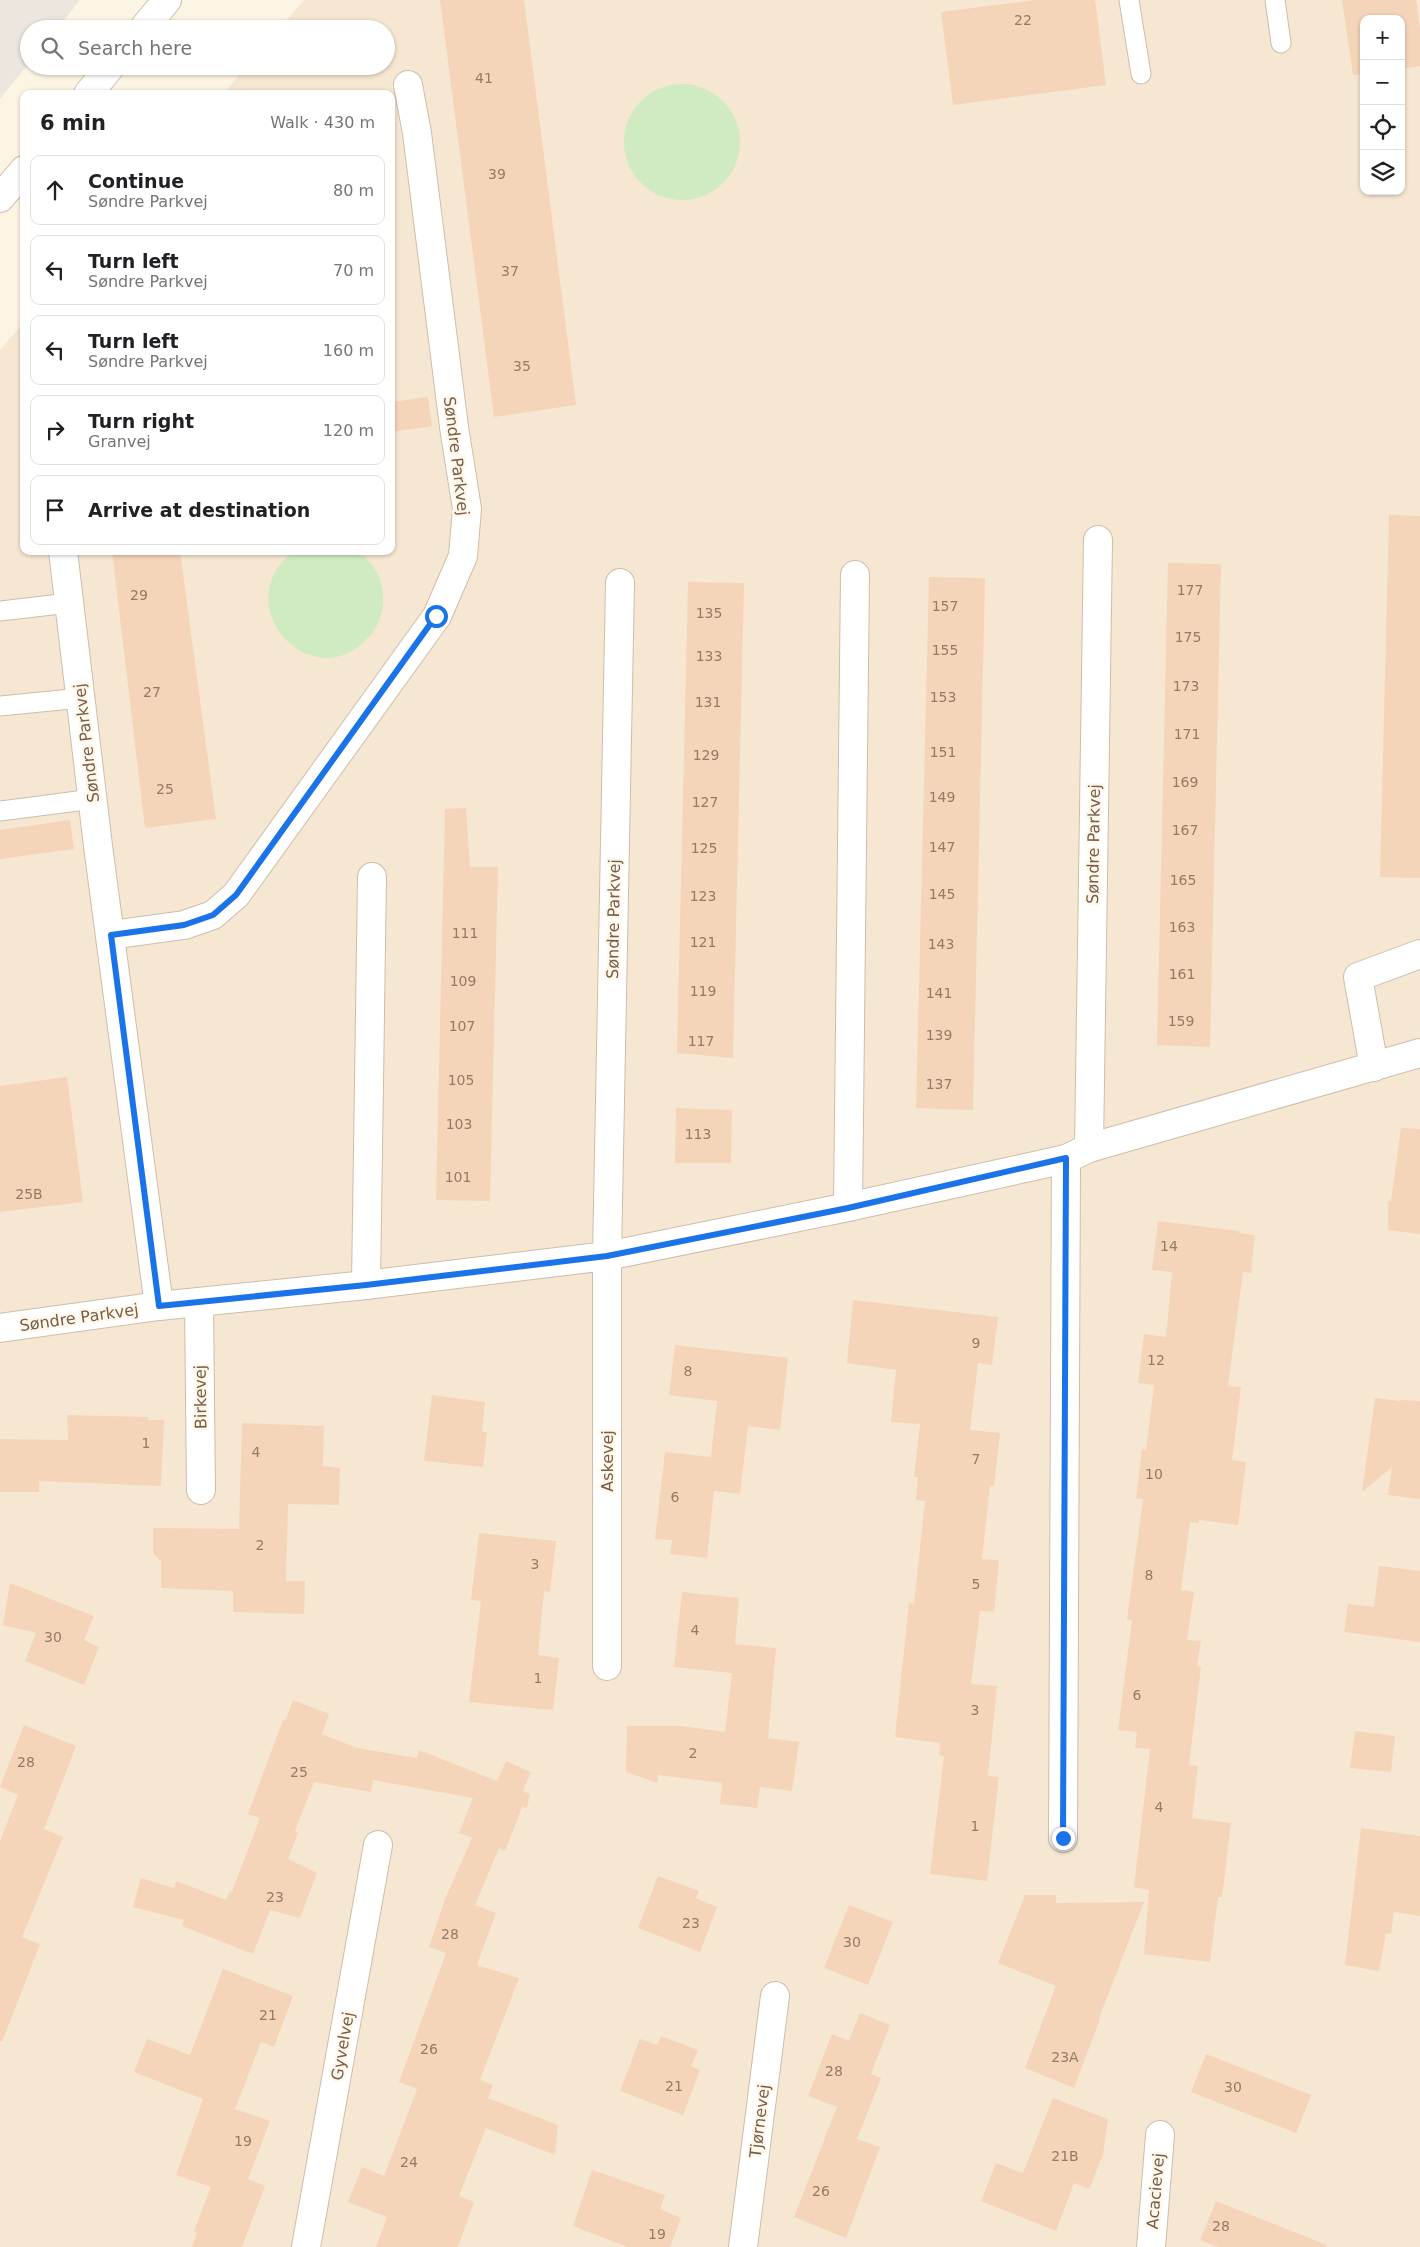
<!DOCTYPE html>
<meta charset="utf-8">
<style>
:root{--surface:#fff;--page:#f2f2f2;--text:#202124;--muted:#757577;--line:#e0e0e0}
body{margin:0;font-family:"DejaVu Sans",sans-serif;background:var(--page);color:var(--text)}
.controls{position:absolute;right:15px;top:15px;display:grid;overflow:hidden;border-radius:10px;box-shadow:0 1px 4px #0004}
.controls button{width:45px;height:45px;display:grid;place-items:center;padding:0;border:0;border-bottom:1px solid var(--line);background:var(--surface);color:var(--text);font:25px sans-serif}
.stop{position:absolute;width:15px;height:15px;margin:-11px;border:4px solid #1a73e8;border-radius:50%;background:#fff}
.stop.end{background:#1a73e8;border-color:#fff;box-shadow:0 1px 5px #0008}
.list{margin:0;padding:0;list-style:none}
h2{display:flex;justify-content:space-between;align-items:center;height:65px;margin:0;padding:0 20px;font-size:21px}
h2 small{font-size:16px;font-weight:400;color:var(--muted)}
.list li{display:grid;grid-template-columns:32px 1fr auto;gap:15px;align-items:center;box-sizing:border-box;height:70px;margin:0 10px 10px;padding:0 10px;border:1px solid var(--line);border-radius:10px}
.list b{display:block;font-size:19px;white-space:nowrap}
.list p{margin:0;font-size:16px;white-space:nowrap;color:var(--muted)}
.list em{font-size:16px;font-style:normal;color:var(--muted)}
.icon{flex:none;width:28px;height:28px;fill:none;stroke:currentColor;stroke-width:2;stroke-linecap:round;stroke-linejoin:round}
.map{position:relative;flex:none;width:1420px;height:2247px;overflow:hidden}
.search{position:absolute;background:var(--surface);box-shadow:0 1px 4px #0004;left:20px;top:20px;width:375px;height:55px;display:flex;align-items:center;gap:12px;box-sizing:border-box;padding:0 18px;border-radius:28px;color:var(--muted);font-size:19px}
.panel{position:absolute;background:var(--surface);box-shadow:0 1px 4px #0004;left:20px;top:90px;width:375px;height:465px;border-radius:10px}
.map>svg:first-child{display:block}
.residential{fill:#f5e7d2;fill-rule:evenodd}
.industrial{fill:#ece6de}
.green{fill:#d0ebc1}
.building{fill:#f4d5ba}
.lines{fill:none;stroke-linecap:round;stroke-linejoin:round}
.lane-casing{stroke:#cfbdaa;stroke-width:21}
.street-casing{stroke:#cfbdaa;stroke-width:30}
.secondary-casing{stroke:#d4bfa9;stroke-width:30}
.lane{stroke:#fff;stroke-width:19}
.street{stroke:#fff;stroke-width:28}
.secondary{stroke:#fff;stroke-width:28}
.route{stroke:#1a73e8;stroke-width:6}
.labels{text-anchor:middle;stroke-width:5;stroke-linejoin:round;paint-order:stroke}
.number-label{font-size:14px;fill:#967a64}
.street-label{font-size:16px;fill:#775c48;stroke:#fff8eb}
</style>
<div class="map">
<svg width="1420" height="2247" viewBox="0 0 1420 2247">
<rect width="100%" height="100%" fill="#fdf5e4"/>
<!-- residential -->
<path class="residential" d="M304 0H1420V2247H0V350L24 322V551H391V94H223L247 66H386V29H279ZM1364 19H1401V191H1364Z"/>
<!-- industrial -->
<polygon class="industrial" points="0,0 80,0 57,29 29,29 29,63 0,99"/>
<!-- green -->
<g class="green">
<circle cx="682" cy="142" r="58"/>
<path d="M294 551H357C374 562 385 582 383 603 382 619 375 632 364 642 308 695 226 603 294 551Z"/>
</g>
<!-- building -->
<g class="building">
<polygon points="440,0 524,0 576,405 494,417"/>
<polygon points="1036,0 1095,0 1106,85 953,105 941,12"/>
<polygon points="1342,0 1416,0 1420,28 1420,66 1401,69 1401,19 1364,19 1364,74 1353,75"/>
<polygon points="428,397 432,426 391,432 391,402"/>
<polygon points="1389,515 1420,516 1420,878 1380,877"/>
<polygon points="112,551 180,551 216,819 145,828"/>
<polygon points="1168,563 1221,564 1210,1047 1157,1045"/>
<polygon points="929,577 985,578 973,1110 916,1108"/>
<polygon points="688,582 744,583 733,1058 677,1053"/>
<polygon points="466,808 470,867 498,867 490,1201 436,1200 445,809"/>
<polygon points="70,820 74,849 0,859 0,830"/>
<polygon points="67,1077 83,1202 0,1212 0,1086"/>
<polygon points="676,1108 732,1110 731,1163 675,1163"/>
<polygon points="1401,1128 1420,1129 1420,1234 1388,1230 1388,1201 1391,1201"/>
<polygon points="1158,1221 1239,1231 1239,1233 1255,1235 1251,1273 1243,1272 1228,1386 1241,1387 1232,1460 1246,1462 1238,1525 1199,1520 1198,1523 1190,1522 1181,1590 1194,1592 1187,1640 1201,1641 1197,1666 1201,1667 1189,1765 1198,1766 1192,1818 1231,1823 1222,1897 1218,1897 1210,1962 1144,1954 1149,1890 1134,1887 1150,1749 1135,1748 1137,1732 1118,1730 1132,1620 1127,1620 1143,1499 1136,1498 1142,1449 1146,1450 1154,1385 1138,1383 1144,1334 1166,1337 1172,1272 1152,1270"/>
<polygon points="853,1300 998,1317 992,1365 978,1363 970,1430 1000,1433 994,1486 990,1486 982,1559 999,1560 994,1612 980,1611 971,1684 997,1686 988,1776 999,1777 987,1881 930,1874 944,1756 939,1755 940,1743 895,1737 909,1603 914,1604 925,1501 916,1500 918,1477 914,1477 920,1424 891,1422 896,1370 847,1363"/>
<polygon points="675,1345 788,1358 780,1430 748,1426 740,1494 714,1491 707,1558 670,1554 672,1540 655,1539 665,1452 711,1457 717,1401 669,1395"/>
<polygon points="432,1395 485,1402 482,1432 487,1432 483,1467 424,1461"/>
<polygon points="1375,1398 1400,1401 1400,1400 1420,1401 1420,1499 1388,1495 1392,1467 1362,1492"/>
<polygon points="67,1415 148,1417 148,1420 164,1420 161,1486 39,1481 39,1492 0,1492 0,1439 68,1440"/>
<polygon points="242,1423 324,1426 323,1466 340,1468 339,1505 288,1504 286,1581 305,1581 304,1614 233,1612 233,1591 161,1588 161,1561 153,1554 153,1528 239,1529"/>
<polygon points="479,1533 556,1541 550,1592 544,1591 538,1655 559,1658 553,1710 469,1702 481,1601 471,1600"/>
<polygon points="1379,1566 1420,1571 1420,1642 1344,1632 1348,1604 1374,1607"/>
<polygon points="10,1583 94,1616 84,1640 99,1647 84,1685 25,1661 36,1633 3,1625"/>
<polygon points="682,1592 739,1598 735,1644 776,1648 768,1738 799,1742 792,1791 760,1787 757,1808 720,1804 722,1783 658,1775 658,1783 626,1772 627,1726 682,1726 725,1732 732,1673 674,1667"/>
<polygon points="293,1700 329,1714 322,1734 357,1748 417,1758 419,1750 497,1781 506,1761 531,1772 523,1791 530,1794 527,1808 522,1807 505,1851 499,1848 475,1905 496,1913 477,1965 519,1978 480,2080 493,2085 488,2098 558,2125 555,2155 486,2128 459,2196 474,2202 458,2247 376,2247 387,2217 348,2202 362,2167 384,2176 417,2089 399,2082 446,1953 429,1947 445,1899 472,1838 459,1833 473,1798 373,1780 371,1792 314,1782 295,1831 298,1833 288,1859 317,1873 300,1918 270,1910 253,1954 182,1926 184,1920 133,1907 141,1878 174,1888 176,1881 226,1900 230,1891 232,1892 260,1818 248,1814 283,1720 285,1721"/>
<polygon points="24,1725 76,1746 44,1829 63,1837 22,1937 40,1944 2,2042 0,2041 0,1841 18,1795 0,1787"/>
<polygon points="1355,1731 1395,1736 1391,1772 1350,1768"/>
<polygon points="1361,1828 1420,1836 1420,1916 1394,1912 1391,1934 1386,1933 1379,1971 1345,1965"/>
<polygon points="658,1876 699,1891 696,1898 717,1907 700,1952 638,1928"/>
<polygon points="1025,1895 1056,1895 1056,1903 1144,1902 1099,2018 1100,2019 1074,2088 1025,2068 1056,1986 998,1963"/>
<polygon points="849,1905 893,1922 868,1985 824,1968"/>
<polygon points="223,1969 293,1996 274,2047 261,2042 235,2109 270,2121 248,2179 265,2186 242,2247 192,2247 197,2233 194,2231 211,2187 176,2175 203,2099 134,2072 147,2039 190,2055"/>
<polygon points="860,2013 890,2025 871,2074 881,2078 857,2139 880,2147 846,2238 794,2217 837,2107 808,2096 832,2034 849,2041"/>
<polygon points="661,2036 698,2050 691,2066 700,2070 683,2115 620,2091 640,2039 657,2045"/>
<polygon points="1206,2054 1311,2095 1296,2133 1191,2092"/>
<polygon points="1053,2098 1108,2119 1103,2155 1089,2189 1074,2183 1056,2231 981,2201 996,2163 1023,2173"/>
<polygon points="592,2170 665,2195 660,2209 681,2218 670,2247 627,2247 573,2226"/>
<polygon points="1216,2201 1327,2245 1326,2247 1218,2247 1200,2240"/>
</g>
<g class="lines">
<!-- lane casing -->
<g class="lane-casing">
<g id="lane">
<polyline points="1129,0 1141,74"/>
<polyline points="1275,0 1281,43"/>
<polyline points="0,611 69,603"/>
<polyline points="0,706 81,698"/>
<polyline points="0,811 93,799"/>
</g>
</g>
<!-- street casing -->
<g class="street-casing">
<g id="street">
<polyline points="63,551 98,846 159,1306"/>
<polyline points="111,935 184,925 213,915 236,895 437,616 463,556 467,509 454,427 417,133 408,85"/>
<polyline points="1374,1067 1358,977 1420,954"/>
<polyline points="1089,1148 1098,540"/>
<polyline points="848,1207 855,575"/>
<polyline points="366,1285 372,877"/>
<polyline points="199,1303 201,1490"/>
<polyline points="0,1328 159,1306 366,1285 607,1256 848,1207 1066,1159 1089,1148 1420,1053"/>
<polyline points="607,1666 607,1256 620,583"/>
<polyline points="1063,1838 1066,1159"/>
<polyline points="306,2247 378,1845"/>
<polyline points="743,2247 775,1996"/>
<polyline points="1151,2247 1160,2135"/>
</g>
</g>
<!-- secondary casing -->
<g class="secondary-casing">
<g id="secondary">
<polyline points="143,29 167,0"/>
<polyline points="88,94 111,66"/>
<polyline points="0,198 24,170"/>
</g>
</g>
<!-- lane -->
<use href="#lane" class="lane"/>
<!-- street -->
<use href="#street" class="street"/>
<!-- secondary -->
<use href="#secondary" class="secondary"/>
</g>
<g class="lines">
<!-- route -->
<polyline class="route" points="436,616 236,895 213,915 184,925 111,935 159,1306 366,1285 607,1256 848,1208 1066,1158 1063,1838"/>
</g>
<g class="labels">
<!-- number labels -->
<g class="number-label">
<text x="1023" y="25">22</text>
<text x="484" y="83">41</text>
<text x="497" y="179">39</text>
<text x="510" y="276">37</text>
<text x="522" y="371">35</text>
<text x="1190" y="595">177</text>
<text x="139" y="600">29</text>
<text x="945" y="611">157</text>
<text x="709" y="618">135</text>
<text x="1188" y="642">175</text>
<text x="945" y="655">155</text>
<text x="709" y="661">133</text>
<text x="1186" y="691">173</text>
<text x="152" y="697">27</text>
<text x="943" y="702">153</text>
<text x="708" y="707">131</text>
<text x="1187" y="739">171</text>
<text x="943" y="757">151</text>
<text x="706" y="760">129</text>
<text x="1185" y="787">169</text>
<text x="165" y="794">25</text>
<text x="942" y="802">149</text>
<text x="705" y="807">127</text>
<text x="1185" y="835">167</text>
<text x="942" y="852">147</text>
<text x="704" y="853">125</text>
<text x="1183" y="885">165</text>
<text x="942" y="899">145</text>
<text x="703" y="901">123</text>
<text x="1182" y="932">163</text>
<text x="465" y="938">111</text>
<text x="703" y="947">121</text>
<text x="941" y="949">143</text>
<text x="1182" y="979">161</text>
<text x="463" y="986">109</text>
<text x="703" y="996">119</text>
<text x="939" y="998">141</text>
<text x="1181" y="1026">159</text>
<text x="462" y="1031">107</text>
<text x="939" y="1040">139</text>
<text x="701" y="1046">117</text>
<text x="461" y="1085">105</text>
<text x="939" y="1089">137</text>
<text x="459" y="1129">103</text>
<text x="698" y="1139">113</text>
<text x="458" y="1182">101</text>
<text x="29" y="1199">25B</text>
<text x="1169" y="1251">14</text>
<text x="976" y="1348">9</text>
<text x="1156" y="1365">12</text>
<text x="688" y="1376">8</text>
<text x="146" y="1448">1</text>
<text x="256" y="1457">4</text>
<text x="976" y="1464">7</text>
<text x="1154" y="1479">10</text>
<text x="675" y="1502">6</text>
<text x="260" y="1550">2</text>
<text x="535" y="1569">3</text>
<text x="1149" y="1580">8</text>
<text x="976" y="1589">5</text>
<text x="695" y="1635">4</text>
<text x="53" y="1642">30</text>
<text x="538" y="1683">1</text>
<text x="1137" y="1700">6</text>
<text x="975" y="1715">3</text>
<text x="693" y="1758">2</text>
<text x="26" y="1767">28</text>
<text x="299" y="1777">25</text>
<text x="1159" y="1812">4</text>
<text x="975" y="1831">1</text>
<text x="275" y="1902">23</text>
<text x="691" y="1928">23</text>
<text x="450" y="1939">28</text>
<text x="852" y="1947">30</text>
<text x="268" y="2020">21</text>
<text x="429" y="2054">26</text>
<text x="1065" y="2062">23A</text>
<text x="834" y="2076">28</text>
<text x="674" y="2091">21</text>
<text x="1233" y="2092">30</text>
<text x="243" y="2146">19</text>
<text x="1065" y="2161">21B</text>
<text x="409" y="2167">24</text>
<text x="821" y="2196">26</text>
<text x="1221" y="2231">28</text>
<text x="657" y="2239">19</text>
</g>
<!-- street labels -->
<g class="street-label">
<text transform="translate(457 456) rotate(83)" y="6">Søndre Parkvej</text>
<text transform="translate(86 743) rotate(-97)" y="6">Søndre Parkvej</text>
<text transform="translate(1093 844) rotate(-89)" y="6">Søndre Parkvej</text>
<text transform="translate(613 919) rotate(-89)" y="6">Søndre Parkvej</text>
<text transform="translate(79 1317) rotate(-8)" y="6">Søndre Parkvej</text>
<text transform="translate(200 1397) rotate(-91)" y="6">Birkevej</text>
<text transform="translate(607 1461) rotate(-90)" y="6">Askevej</text>
<text transform="translate(342 2046) rotate(-80)" y="6">Gyvelvej</text>
<text transform="translate(759 2121) rotate(-83)" y="6">Tjørnevej</text>
<text transform="translate(1155 2191) rotate(-85)" y="6">Acacievej</text>
</g>
</g>
</svg>
<div class="controls">
<button>+</button>
<button>−</button>
<button><svg class="icon" aria-label="locate" viewBox="0 0 24 24"><circle cx="12" cy="12" r="6"/><path d="M12 2v4M12 18v4M2 12h4M18 12h4"/></svg></button>
<button><svg class="icon" aria-label="layers" viewBox="0 0 24 24"><path d="M12 4l9 5-9 5-9-5zM3 14l9 5 9-5"/></svg></button>
</div>
<div class="stop" style="left:436px;top:616px"></div>
<div class="stop end" style="left:1063px;top:1838px"></div>
<div class="search"><svg class="icon" aria-label="search" viewBox="0 0 24 24"><circle cx="10" cy="10" r="6"/><path d="M15 15l6 6"/></svg>Search here</div>
<section class="panel">
<h2>6 min<small>Walk · 430 m</small></h2>
<ul class="list">
<li><svg class="icon" aria-label="ahead" viewBox="0 0 24 24"><path d="M12 20V5M6 11l6-6 6 6"/></svg><div><b>Continue</b><p>Søndre Parkvej</p></div><em>80 m</em></li>
<li><svg class="icon" aria-label="left" viewBox="0 0 24 24"><path d="M17 20v-9H6M10 6l-5 5 5 5"/></svg><div><b>Turn left</b><p>Søndre Parkvej</p></div><em>70 m</em></li>
<li><svg class="icon" aria-label="left" viewBox="0 0 24 24"><path d="M17 20v-9H6M10 6l-5 5 5 5"/></svg><div><b>Turn left</b><p>Søndre Parkvej</p></div><em>160 m</em></li>
<li><svg class="icon" aria-label="right" viewBox="0 0 24 24"><path d="M7 20v-9h11M14 6l5 5-5 5"/></svg><div><b>Turn right</b><p>Granvej</p></div><em>120 m</em></li>
<li><svg class="icon" aria-label="arrive" viewBox="0 0 24 24"><path d="M6 21V4h12l-3 4 3 4H6"/></svg><div><b>Arrive at destination</b></div></li>
</ul>
</section>
</div>
